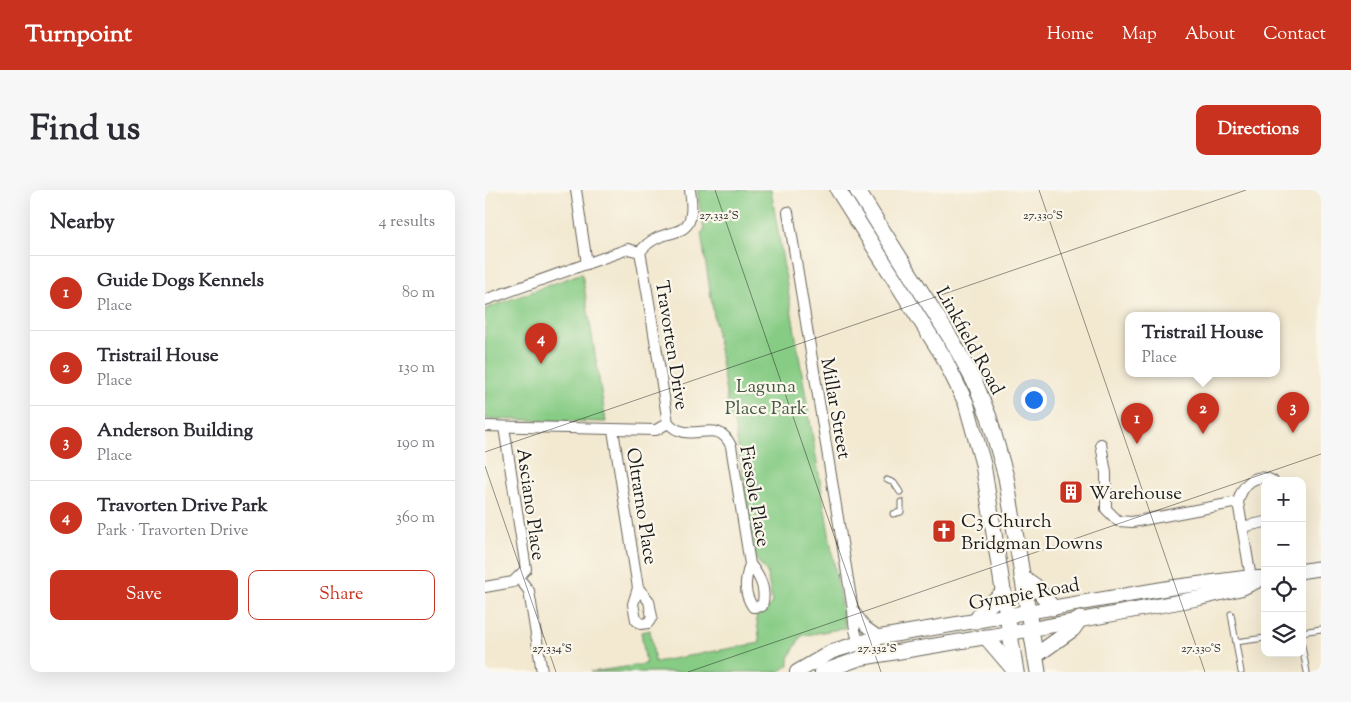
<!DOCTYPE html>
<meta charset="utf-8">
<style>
:root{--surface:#fff;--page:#f7f7f7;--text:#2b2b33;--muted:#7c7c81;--line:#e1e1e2;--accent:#c8321e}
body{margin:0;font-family:"Sorts Mill Goudy",serif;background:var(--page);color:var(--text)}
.controls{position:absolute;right:15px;bottom:15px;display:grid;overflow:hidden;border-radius:10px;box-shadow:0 5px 20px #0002}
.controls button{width:45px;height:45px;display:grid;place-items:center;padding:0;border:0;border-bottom:1px solid var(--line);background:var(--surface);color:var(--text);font:25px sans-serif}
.you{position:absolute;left:548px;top:209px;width:18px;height:18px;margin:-12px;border:4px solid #fff;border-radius:50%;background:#1a73e8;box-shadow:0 0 0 8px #1a73e833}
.badge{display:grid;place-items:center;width:32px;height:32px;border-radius:50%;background:var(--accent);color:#fff;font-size:16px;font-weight:700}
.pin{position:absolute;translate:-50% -41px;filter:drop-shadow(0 1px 2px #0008)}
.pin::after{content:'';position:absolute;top:26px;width:18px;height:15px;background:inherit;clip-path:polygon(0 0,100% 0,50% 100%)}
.popup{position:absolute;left:640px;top:122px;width:155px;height:65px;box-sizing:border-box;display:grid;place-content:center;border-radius:10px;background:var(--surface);filter:drop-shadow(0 1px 4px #0005);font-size:16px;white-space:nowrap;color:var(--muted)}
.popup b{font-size:19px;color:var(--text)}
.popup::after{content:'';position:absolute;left:50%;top:100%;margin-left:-10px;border:10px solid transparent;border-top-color:var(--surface)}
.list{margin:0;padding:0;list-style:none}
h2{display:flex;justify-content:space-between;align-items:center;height:65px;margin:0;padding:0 20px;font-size:21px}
h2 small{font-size:16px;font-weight:400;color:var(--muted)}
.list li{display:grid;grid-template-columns:32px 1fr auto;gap:15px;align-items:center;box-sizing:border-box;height:75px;padding:0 20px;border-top:1px solid var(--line)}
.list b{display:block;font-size:19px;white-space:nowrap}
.list p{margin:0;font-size:16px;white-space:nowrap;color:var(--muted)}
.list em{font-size:16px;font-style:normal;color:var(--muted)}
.actions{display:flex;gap:10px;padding:15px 20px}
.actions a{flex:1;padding:11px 0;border:1px solid var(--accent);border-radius:10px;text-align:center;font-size:18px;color:var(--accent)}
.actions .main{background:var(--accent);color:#fff}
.icon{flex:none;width:28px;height:28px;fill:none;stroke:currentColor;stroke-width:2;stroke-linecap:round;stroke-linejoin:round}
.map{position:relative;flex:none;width:836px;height:482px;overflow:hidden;border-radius:10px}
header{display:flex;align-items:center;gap:30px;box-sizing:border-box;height:70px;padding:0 25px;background:var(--accent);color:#fff}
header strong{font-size:24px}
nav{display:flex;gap:28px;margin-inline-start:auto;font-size:18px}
.intro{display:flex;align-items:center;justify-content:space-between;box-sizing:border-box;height:120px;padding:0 30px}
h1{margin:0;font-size:35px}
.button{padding:12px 22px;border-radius:10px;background:var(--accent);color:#fff;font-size:18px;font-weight:700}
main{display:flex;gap:30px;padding:0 30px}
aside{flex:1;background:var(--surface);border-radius:10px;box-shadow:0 5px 20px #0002}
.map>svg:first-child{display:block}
.green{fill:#87cc85;stroke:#527450}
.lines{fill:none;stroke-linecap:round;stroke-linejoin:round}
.lane-casing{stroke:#67645b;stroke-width:7}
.street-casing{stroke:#67645b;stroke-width:12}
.secondary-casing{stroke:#67645b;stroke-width:16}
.primary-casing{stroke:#67645b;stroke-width:17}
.lane{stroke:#fff;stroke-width:5}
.street{stroke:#fff;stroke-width:10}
.secondary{stroke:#fff;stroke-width:14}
.primary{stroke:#fff;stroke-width:15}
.ticks{fill:none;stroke:#1c1c1c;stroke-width:1;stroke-opacity:0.45}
.labels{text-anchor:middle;stroke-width:4.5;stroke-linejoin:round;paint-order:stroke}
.street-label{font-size:19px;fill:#1c1c1c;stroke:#fbf7ec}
.park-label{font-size:19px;fill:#415a41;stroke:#fbf7ec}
.poi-label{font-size:19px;fill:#1c1c1c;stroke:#fbf7ec;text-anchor:start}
.ticks-label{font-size:12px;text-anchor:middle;fill:#1c1c1c;stroke:#fbf7ec;stroke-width:4.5;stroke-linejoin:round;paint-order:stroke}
</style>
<header>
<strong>Turnpoint</strong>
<nav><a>Home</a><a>Map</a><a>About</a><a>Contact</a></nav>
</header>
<div class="intro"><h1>Find us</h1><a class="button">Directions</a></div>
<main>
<aside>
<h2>Nearby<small>4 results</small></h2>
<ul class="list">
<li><span class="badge">1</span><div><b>Guide Dogs Kennels</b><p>Place</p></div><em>80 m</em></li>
<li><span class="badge">2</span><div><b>Tristrail House</b><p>Place</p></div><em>130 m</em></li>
<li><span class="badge">3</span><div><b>Anderson Building</b><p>Place</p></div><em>190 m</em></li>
<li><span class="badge">4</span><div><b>Travorten Drive Park</b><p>Park · Travorten Drive</p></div><em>360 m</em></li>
</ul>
<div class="actions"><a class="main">Save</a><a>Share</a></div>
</aside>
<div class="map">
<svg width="836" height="482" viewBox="0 0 836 482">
<rect width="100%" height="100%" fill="#fbf7ec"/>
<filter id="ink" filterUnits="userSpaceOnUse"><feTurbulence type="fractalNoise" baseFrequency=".02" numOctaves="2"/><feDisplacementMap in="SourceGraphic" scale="10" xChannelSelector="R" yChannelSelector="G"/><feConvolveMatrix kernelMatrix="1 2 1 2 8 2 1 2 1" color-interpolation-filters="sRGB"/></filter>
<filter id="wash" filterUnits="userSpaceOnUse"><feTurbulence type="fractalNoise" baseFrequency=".0096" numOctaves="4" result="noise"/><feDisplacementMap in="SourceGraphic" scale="20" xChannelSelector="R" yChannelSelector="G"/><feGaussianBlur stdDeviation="1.12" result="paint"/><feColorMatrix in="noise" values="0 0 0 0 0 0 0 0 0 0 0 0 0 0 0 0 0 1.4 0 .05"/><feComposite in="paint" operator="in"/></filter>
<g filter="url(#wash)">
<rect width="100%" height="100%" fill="#f3e9d1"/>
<!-- green -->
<g class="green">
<polygon points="212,0 286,0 360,438 316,446 304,468 304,475 294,482 106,482 161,474 156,442 165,440 170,472 275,453 271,425 279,424 287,412 282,382 271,369 249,232 245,229 216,43 219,41"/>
<polygon points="97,83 121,232 0,229 0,119"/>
</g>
</g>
<g filter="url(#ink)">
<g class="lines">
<!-- lane casing -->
<g class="lane-casing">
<g id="lane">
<polyline points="402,290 409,293 415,302"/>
<polyline points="408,324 416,322 416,312"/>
<polyline points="746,424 756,482"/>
<polyline points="817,442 836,439"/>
<polyline points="751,452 780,448"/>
<polyline points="817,456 822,482"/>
</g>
</g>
<!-- street casing -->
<g class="street-casing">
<g id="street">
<polyline points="91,0 102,74"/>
<path d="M303 22 368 420C369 439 370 453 386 466"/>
<path d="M155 62C180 29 214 60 205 0"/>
<path d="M0 110 143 59 155 62C166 119 174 176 183 233L171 240 0 236"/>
<path d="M183 233C186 235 189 239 193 240 213 249 234 229 246 256L265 374C260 390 258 403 268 417L277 416C282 399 275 387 265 374"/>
<polyline points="128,240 153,398 148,414 151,430 156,434 163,433 167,427 164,411 153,398"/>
<polyline points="616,254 621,283 621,319 633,331 647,332 753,312"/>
<polyline points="757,337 780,332"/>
<polyline points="34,388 44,401 57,482"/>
<path d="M766 388 753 312C757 295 770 281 788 291"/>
<polyline points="0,397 28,392 41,379 19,237"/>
<polyline points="369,421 381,437 395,447"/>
</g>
</g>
<!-- secondary casing -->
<g class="secondary-casing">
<g id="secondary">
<polyline points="817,381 836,378"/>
<polyline points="312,482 348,461 395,447 690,397 759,388 780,388"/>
<polyline points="337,482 376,468 525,443 715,408 757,398 772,391"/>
</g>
</g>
<!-- primary casing -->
<g class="primary-casing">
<g id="primary">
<polyline points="353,0 458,166 481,213 498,274 531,482"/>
<polyline points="372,0 468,152 491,195 504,227 521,287 553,482"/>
<polyline points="537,387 550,396 568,418"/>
<polyline points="491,431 497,421 519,402"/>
<polyline points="501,447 531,482"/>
<polyline points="550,466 588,439 595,429"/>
</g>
</g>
<!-- lane -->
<use href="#lane" class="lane"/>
<!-- street -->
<use href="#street" class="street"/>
<!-- secondary -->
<use href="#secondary" class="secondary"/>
<!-- primary -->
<use href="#primary" class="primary"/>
</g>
</g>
<!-- ticks -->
<path class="ticks" d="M230 0 396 482M554 0 720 482M0 262 761 0M0 276 71 482M203 482 836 264"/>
<!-- icons -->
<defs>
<g id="building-square" transform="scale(1.25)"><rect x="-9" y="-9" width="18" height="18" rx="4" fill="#c8321e" stroke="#fbf7ec"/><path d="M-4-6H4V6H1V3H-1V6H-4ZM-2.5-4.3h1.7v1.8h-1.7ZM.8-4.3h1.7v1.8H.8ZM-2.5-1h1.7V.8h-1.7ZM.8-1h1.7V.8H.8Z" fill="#fff"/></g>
<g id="church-square" transform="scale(1.25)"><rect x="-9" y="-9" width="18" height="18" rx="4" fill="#c8321e" stroke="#fbf7ec"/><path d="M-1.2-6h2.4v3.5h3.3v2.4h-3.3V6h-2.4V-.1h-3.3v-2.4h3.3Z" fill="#fff"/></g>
</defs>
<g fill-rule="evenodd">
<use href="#building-square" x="586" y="302"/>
<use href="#church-square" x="459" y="341"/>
</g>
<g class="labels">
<!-- street labels -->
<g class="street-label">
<text transform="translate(486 150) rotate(61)" y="7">Linkfield Road</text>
<text transform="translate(188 155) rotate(81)" y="7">Travorten Drive</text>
<text transform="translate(352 218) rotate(80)" y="7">Millar Street</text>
<text transform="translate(271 306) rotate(80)" y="7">Fiesole Place</text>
<text transform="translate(47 314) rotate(82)" y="7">Asciano Place</text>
<text transform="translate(158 316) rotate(81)" y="7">Oltrarno Place</text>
<text transform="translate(539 403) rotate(-10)" y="7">Gympie Road</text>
</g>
<!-- park labels -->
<g class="park-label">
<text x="281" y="202">Laguna<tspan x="281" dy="22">Place Park</tspan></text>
</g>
<!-- poi labels -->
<g class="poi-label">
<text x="604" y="309">Warehouse</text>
<text x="476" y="337">C3 Church<tspan x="476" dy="22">Bridgman Downs</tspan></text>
</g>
</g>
<g class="ticks-label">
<text x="558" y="29">27.330°S</text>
<text x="234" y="29">27.332°S</text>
<text x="67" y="462">27.334°S</text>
<text x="392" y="462">27.332°S</text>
<text x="716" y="462">27.330°S</text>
</g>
</svg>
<div class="controls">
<button>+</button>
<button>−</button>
<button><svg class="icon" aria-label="locate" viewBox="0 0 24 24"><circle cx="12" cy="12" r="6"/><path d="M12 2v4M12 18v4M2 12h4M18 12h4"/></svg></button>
<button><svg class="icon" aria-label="layers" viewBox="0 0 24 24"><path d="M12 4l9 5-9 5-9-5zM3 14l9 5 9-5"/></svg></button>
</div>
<div class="you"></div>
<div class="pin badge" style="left:652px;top:254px">1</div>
<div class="pin badge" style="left:718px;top:244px">2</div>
<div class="popup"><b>Tristrail House</b>Place</div>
<div class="pin badge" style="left:808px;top:243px">3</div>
<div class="pin badge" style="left:56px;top:174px">4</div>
</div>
</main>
